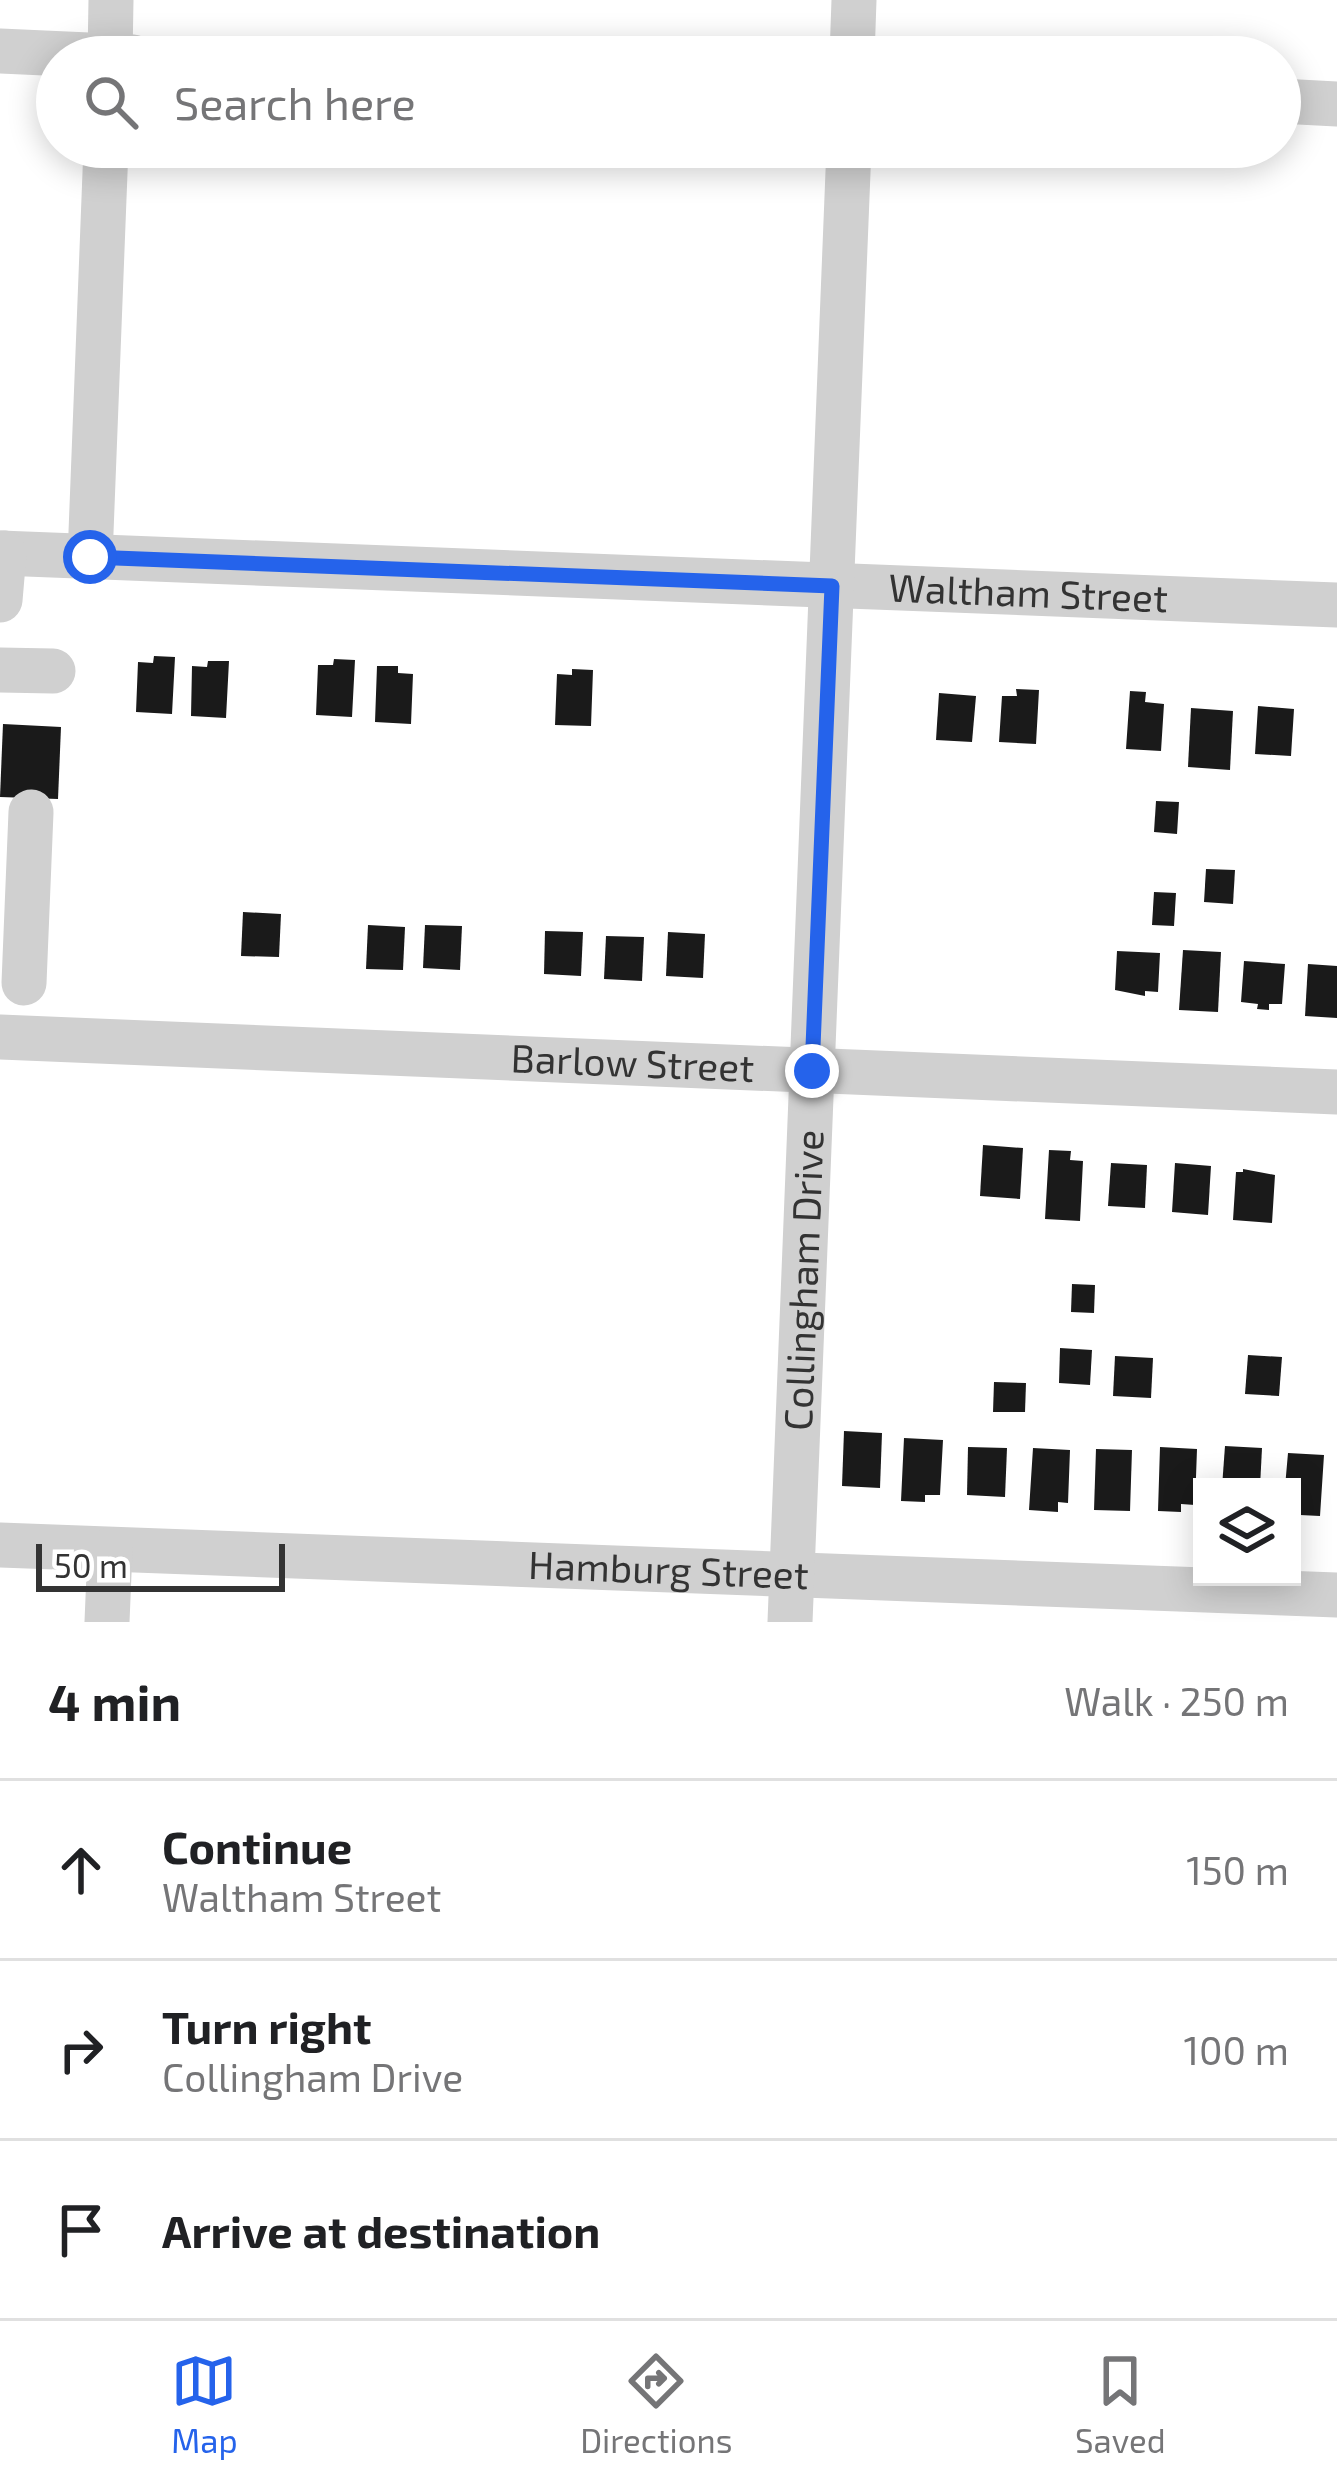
<!DOCTYPE html>
<meta charset="utf-8">
<style>
:root{--surface:#fff;--page:#f6f6f6;--text:#202124;--muted:#757577;--line:#e0e0e0;--accent:#2563eb}
body{margin:0;font-family:"Exo 2",sans-serif;background:var(--page);color:var(--text)}
.controls{position:absolute;right:36px;bottom:36px;display:grid;overflow:hidden;border-radius:0px;box-shadow:0 6px 30px #0003}
.controls button{width:108px;height:108px;display:grid;place-items:center;padding:0;border:0;border-bottom:3px solid var(--line);background:var(--surface);color:var(--text);font:60px sans-serif}
.scale{position:absolute;left:36px;bottom:30px;width:249px;box-sizing:border-box;padding-left:12px;border:6px solid #333;border-top:0;font-size:33px;line-height:42px;white-space:nowrap;color:#333;-webkit-text-stroke:9px #fff;paint-order:stroke}
.stop{position:absolute;width:36px;height:36px;margin:-27px;border:9px solid #2563eb;border-radius:50%;background:#fff}
.stop.end{background:#2563eb;border-color:#fff;box-shadow:0 3px 12px #0008}
.list{margin:0;padding:0;list-style:none}
h2{display:flex;justify-content:space-between;align-items:center;height:156px;margin:0;padding:0 48px;font-size:51px}
h2 small{font-size:39px;font-weight:400;color:var(--muted)}
.list li{display:grid;grid-template-columns:78px 1fr auto;gap:36px;align-items:center;box-sizing:border-box;height:180px;padding:0 48px;border-top:3px solid var(--line)}
.list b{display:block;font-size:45px;white-space:nowrap}
.list p{margin:0;font-size:39px;white-space:nowrap;color:var(--muted)}
.list em{font-size:39px;font-style:normal;color:var(--muted)}
.icon{flex:none;width:66px;height:66px;fill:none;stroke:currentColor;stroke-width:2;stroke-linecap:round;stroke-linejoin:round}
.map{position:relative;flex:none;width:1337px;height:1622px;overflow:hidden}
.search{position:absolute;background:var(--surface);box-shadow:0 6px 30px #0003;left:36px;right:36px;top:36px;height:132px;display:flex;align-items:center;gap:30px;box-sizing:border-box;padding:0 42px;border-radius:66px;color:var(--muted);font-size:45px}
.sheet{height:696px;background:var(--surface)}
nav{display:flex;justify-content:space-around;align-items:center;box-sizing:border-box;height:168px;border-top:3px solid var(--line);background:var(--surface);font-size:33px;color:var(--muted)}
nav a{display:grid;justify-items:center;gap:6px}
nav .on{color:var(--accent)}
.map>svg:first-child{display:block}
.building{fill:#1a1a1a}
.lines{fill:none;stroke-linecap:round;stroke-linejoin:round}
.minor{stroke:#d0d0d0;stroke-width:45}
.route{stroke:#2563eb;stroke-width:15}
.labels{text-anchor:middle;stroke-width:12;stroke-linejoin:round;paint-order:stroke}
.street-label{font-size:39px;fill:#333;stroke:#fff}
</style>
<div class="map">
<svg width="1337" height="1622" viewBox="0 0 1337 1622">
<rect width="100%" height="100%" fill="#fff"/>
<!-- building -->
<g class="building">
<polygon points="154,656 175,657 172,714 136,712 138,662 153,663"/>
<polygon points="334,659 355,660 352,717 316,715 318,665 333,665"/>
<polygon points="208,661 229,661 226,718 191,716 192,666 207,667"/>
<polygon points="377,666 398,666 398,673 413,674 411,724 375,722"/>
<polygon points="572,669 593,670 591,726 555,725 557,674 572,675"/>
<polygon points="1016,689 1039,690 1036,744 999,742 1002,696 1017,696"/>
<polygon points="1130,691 1146,692 1145,702 1164,704 1161,751 1126,749"/>
<polygon points="939,693 976,696 972,742 936,740"/>
<polygon points="1258,706 1294,709 1291,756 1255,754"/>
<polygon points="1191,708 1233,711 1230,770 1188,767"/>
<polygon points="3,724 61,727 58,799 0,797"/>
<polygon points="1156,801 1179,802 1177,834 1154,832"/>
<polygon points="1206,869 1235,870 1233,904 1204,902"/>
<polygon points="1154,892 1176,893 1174,926 1152,925"/>
<polygon points="243,912 281,914 279,957 241,956"/>
<polygon points="368,925 405,927 403,970 366,969"/>
<polygon points="425,925 462,926 460,970 423,968"/>
<polygon points="545,931 583,932 581,976 544,974"/>
<polygon points="668,932 705,934 703,978 666,976"/>
<polygon points="606,936 644,937 642,981 604,979"/>
<polygon points="1183,950 1221,952 1218,1012 1179,1010"/>
<polygon points="1117,951 1160,953 1158,992 1145,991 1145,996 1115,990"/>
<polygon points="1244,961 1285,964 1282,1004 1269,1004 1269,1010 1257,1009 1258,1004 1241,1002"/>
<polygon points="1308,964 1337,966 1337,1018 1305,1016"/>
<polygon points="983,1145 1023,1148 1020,1199 980,1196"/>
<polygon points="1049,1150 1071,1151 1070,1160 1083,1161 1080,1221 1045,1219"/>
<polygon points="1111,1163 1147,1165 1145,1208 1108,1206"/>
<polygon points="1175,1163 1211,1166 1208,1215 1172,1212"/>
<polygon points="1243,1169 1275,1175 1272,1223 1233,1220 1236,1172 1243,1172"/>
<polygon points="1072,1284 1095,1285 1094,1313 1071,1312"/>
<polygon points="1060,1348 1092,1350 1090,1385 1059,1383"/>
<polygon points="1248,1355 1282,1357 1279,1396 1245,1394"/>
<polygon points="1115,1356 1153,1358 1151,1398 1113,1396"/>
<polygon points="994,1382 1026,1383 1025,1412 993,1412"/>
<polygon points="844,1431 882,1433 880,1488 842,1486"/>
<polygon points="904,1438 943,1440 940,1495 925,1495 925,1502 901,1501"/>
<polygon points="1225,1446 1262,1448 1260,1487 1222,1487"/>
<polygon points="968,1447 1007,1448 1005,1497 967,1495"/>
<polygon points="1160,1447 1197,1449 1195,1505 1181,1504 1181,1512 1158,1511"/>
<polygon points="1033,1448 1070,1450 1068,1503 1058,1502 1058,1512 1029,1510"/>
<polygon points="1096,1449 1132,1450 1130,1511 1094,1510"/>
<polygon points="1288,1453 1324,1455 1320,1516 1300,1515 1301,1505 1292,1504 1292,1487 1285,1487"/>
</g>
<g class="lines">
<!-- minor -->
<g class="minor">
<polyline points="0,51 133,57"/>
<polyline points="110,57 111,0"/>
<polyline points="852,57 854,0"/>
<polyline points="1280,101 1337,104"/>
<path id="s1" d="M0 553 1337 605"/>
<polyline points="90,558 106,147"/>
<polyline points="0,600 4,553"/>
<polyline points="0,670 53,671"/>
<polyline points="24,983 31,812"/>
<path id="s2" d="M0 1037 1337 1092"/>
<path id="s3" d="M0 1545 1337 1595"/>
<polyline points="107,1622 110,1550"/>
<path id="s4" d="M790 1622 849 147"/>
</g>
</g>
<g class="lines">
<!-- route -->
<polyline class="route" points="90,557 832,586 812,1071"/>
</g>
<g class="labels">
<!-- street labels -->
<g class="street-label">
<text dy="14" stroke="none"><textPath href="#s1" startOffset="1029">Waltham Street</textPath></text>
<text dy="14" stroke="none"><textPath href="#s2" startOffset="633">Barlow Street</textPath></text>
<text dy="14" stroke="none"><textPath href="#s4" startOffset="342">Collingham Drive</textPath></text>
<text dy="14" stroke="none"><textPath href="#s3" startOffset="669">Hamburg Street</textPath></text>
</g>
</g>
</svg>
<div class="controls">
<button><svg class="icon" aria-label="layers" viewBox="0 0 24 24"><path d="M12 4l9 5-9 5-9-5zM3 14l9 5 9-5"/></svg></button>
</div>
<div class="scale">50 m</div>
<div class="stop" style="left:90px;top:557px"></div>
<div class="stop end" style="left:812px;top:1071px"></div>
<div class="search"><svg class="icon" aria-label="search" viewBox="0 0 24 24"><circle cx="10" cy="10" r="6"/><path d="M15 15l6 6"/></svg>Search here</div>
</div>
<section class="sheet">
<h2>4 min<small>Walk · 250 m</small></h2>
<ul class="list">
<li><svg class="icon" aria-label="ahead" viewBox="0 0 24 24"><path d="M12 20V5M6 11l6-6 6 6"/></svg><div><b>Continue</b><p>Waltham Street</p></div><em>150 m</em></li>
<li><svg class="icon" aria-label="right" viewBox="0 0 24 24"><path d="M7 20v-9h11M14 6l5 5-5 5"/></svg><div><b>Turn right</b><p>Collingham Drive</p></div><em>100 m</em></li>
<li><svg class="icon" aria-label="arrive" viewBox="0 0 24 24"><path d="M6 21V4h12l-3 4 3 4H6"/></svg><div><b>Arrive at destination</b></div></li>
</ul>
</section>
<nav>
<a class="on"><svg class="icon" aria-label="map" viewBox="0 0 24 24"><path d="M3 6l6-2 6 2 6-2v14l-6 2-6-2-6 2zM9 4v14M15 6v14"/></svg>Map</a>
<a><svg class="icon" aria-label="directions" viewBox="0 0 24 24"><path d="M12 3l9 9-9 9-9-9zM9 14v-3h6M13 9l2 2-2 2"/></svg>Directions</a>
<a><svg class="icon" aria-label="saved" viewBox="0 0 24 24"><path d="M7 4h10v16l-5-4-5 4z"/></svg>Saved</a>
</nav>
